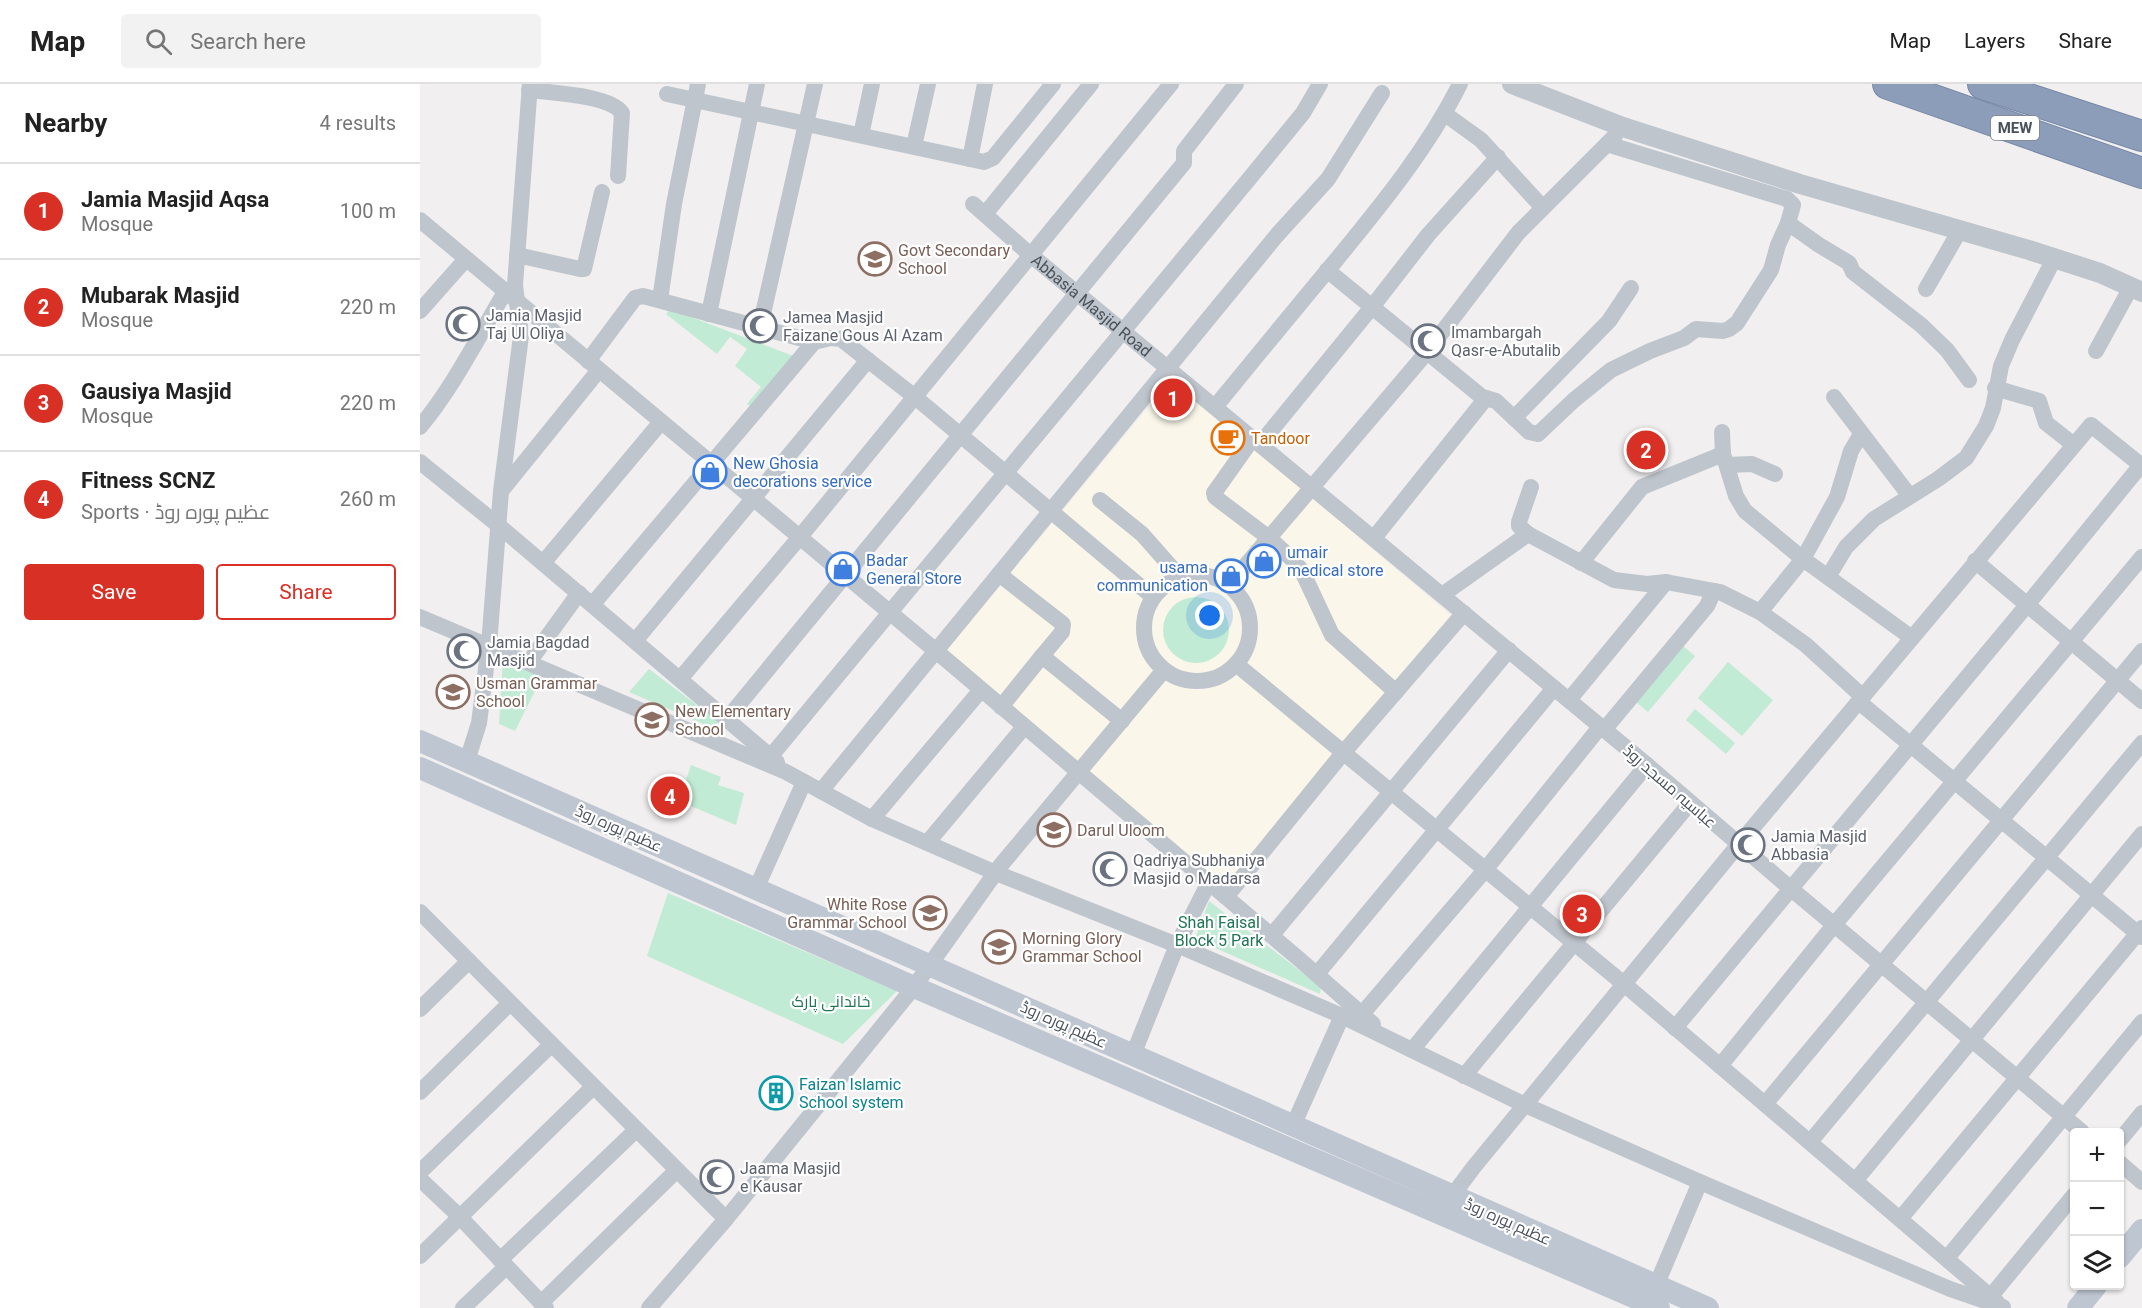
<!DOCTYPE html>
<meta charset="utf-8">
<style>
:root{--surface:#fff;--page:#f2f2f2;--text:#222;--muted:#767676;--line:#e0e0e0;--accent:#d93025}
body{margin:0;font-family:Roboto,Cairo,sans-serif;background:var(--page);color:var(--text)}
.controls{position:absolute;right:18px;bottom:18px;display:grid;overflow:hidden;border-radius:6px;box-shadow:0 2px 4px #0004}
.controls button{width:54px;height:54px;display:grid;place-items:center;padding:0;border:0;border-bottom:2px solid var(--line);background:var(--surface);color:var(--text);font:30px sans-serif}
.you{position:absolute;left:790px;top:532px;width:21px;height:21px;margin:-15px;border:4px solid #fff;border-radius:50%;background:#1a73e8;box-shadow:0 0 0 9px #1a73e833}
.badge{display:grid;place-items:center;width:39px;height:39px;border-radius:50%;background:var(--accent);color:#fff;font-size:20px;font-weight:700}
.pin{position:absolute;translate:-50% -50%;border:3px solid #fff;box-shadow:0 2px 6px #0006}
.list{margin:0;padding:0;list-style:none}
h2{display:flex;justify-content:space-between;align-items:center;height:78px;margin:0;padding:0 24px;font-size:26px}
h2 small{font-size:20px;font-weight:400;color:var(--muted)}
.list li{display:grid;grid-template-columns:39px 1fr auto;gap:18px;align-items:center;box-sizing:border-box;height:96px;padding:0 24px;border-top:2px solid var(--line)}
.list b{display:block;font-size:22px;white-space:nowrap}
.list p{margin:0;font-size:20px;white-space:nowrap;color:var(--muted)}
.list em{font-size:20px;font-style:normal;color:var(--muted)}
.actions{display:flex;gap:12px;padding:18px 24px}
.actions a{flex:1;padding:14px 0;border:2px solid var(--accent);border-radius:6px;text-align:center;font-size:21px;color:var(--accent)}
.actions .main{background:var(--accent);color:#fff}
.icon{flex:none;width:33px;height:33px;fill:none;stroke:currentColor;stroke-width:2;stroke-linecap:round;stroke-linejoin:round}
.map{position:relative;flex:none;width:1722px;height:1224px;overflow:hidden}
header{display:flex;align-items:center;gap:36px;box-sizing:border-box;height:84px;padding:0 30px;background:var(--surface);border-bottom:2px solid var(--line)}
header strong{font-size:28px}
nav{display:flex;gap:33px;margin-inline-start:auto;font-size:21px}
.search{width:420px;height:54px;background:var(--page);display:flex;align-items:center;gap:15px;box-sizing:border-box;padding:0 21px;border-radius:6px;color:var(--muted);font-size:22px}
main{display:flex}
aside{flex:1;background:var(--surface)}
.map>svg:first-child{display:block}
.commercial{fill:#faf7ea}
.green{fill:#c2ebd5}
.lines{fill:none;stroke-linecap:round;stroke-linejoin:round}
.motorway-casing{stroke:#7788a5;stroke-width:32}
.minor{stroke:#bfc5cc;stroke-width:16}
.tertiary{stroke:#bfc5cc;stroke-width:20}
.secondary{stroke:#bec6d1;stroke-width:22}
.motorway{stroke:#8b9db9;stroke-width:30}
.labels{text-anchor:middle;stroke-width:4.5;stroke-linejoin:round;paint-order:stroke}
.shield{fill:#fff;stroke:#80858c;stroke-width:1.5}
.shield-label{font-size:15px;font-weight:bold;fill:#49515b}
.education-label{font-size:16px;fill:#785e54;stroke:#fff;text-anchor:start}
.street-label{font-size:16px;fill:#49515b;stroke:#fff}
.worship-label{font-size:16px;fill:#5b616d;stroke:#fff;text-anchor:start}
.food-label{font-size:16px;fill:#c56008;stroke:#fff;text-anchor:start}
.shop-label{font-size:16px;fill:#366cbe;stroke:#fff;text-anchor:start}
.park-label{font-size:16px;fill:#207552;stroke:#fff}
.culture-label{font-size:16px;fill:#0d838f;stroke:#fff;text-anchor:start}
</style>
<header>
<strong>Map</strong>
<div class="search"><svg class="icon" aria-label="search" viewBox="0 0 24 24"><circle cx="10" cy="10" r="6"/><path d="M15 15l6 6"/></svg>Search here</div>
<nav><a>Map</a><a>Layers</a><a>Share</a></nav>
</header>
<main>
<aside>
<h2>Nearby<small>4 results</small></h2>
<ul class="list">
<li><span class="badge">1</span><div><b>Jamia Masjid Aqsa</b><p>Mosque</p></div><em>100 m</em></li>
<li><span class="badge">2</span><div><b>Mubarak Masjid</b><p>Mosque</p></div><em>220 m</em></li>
<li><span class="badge">3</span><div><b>Gausiya Masjid</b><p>Mosque</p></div><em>220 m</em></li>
<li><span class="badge">4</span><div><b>Fitness SCNZ</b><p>Sports · عظیم پورہ روڈ</p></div><em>260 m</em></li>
</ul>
<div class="actions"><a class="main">Save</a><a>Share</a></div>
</aside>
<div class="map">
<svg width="1722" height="1224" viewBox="0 0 1722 1224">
<rect width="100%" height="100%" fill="#f1efef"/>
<!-- commercial -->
<polygon class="commercial" points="752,295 1030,531 806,805 527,566"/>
<!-- green -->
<g class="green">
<polygon points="250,225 376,273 334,325 327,320 341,303 315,282 327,265 310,253 297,270 246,230"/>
<circle cx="776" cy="546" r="33"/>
<polygon points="1263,562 1275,572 1228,628 1216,618"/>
<polygon points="83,574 123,591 95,647 79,640"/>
<polygon points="1308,578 1353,616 1322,652 1278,614"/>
<polygon points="229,585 298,637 295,645 209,608"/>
<polygon points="1275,625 1315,659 1306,670 1266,636"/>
<polygon points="271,681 301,693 298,701 324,709 316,741 259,717"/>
<polygon points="248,809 477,907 423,960 227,872"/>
<polygon points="789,817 901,903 900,910 775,855"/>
</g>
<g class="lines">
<!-- motorway casing -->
<g class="motorway-casing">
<g id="motorway">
<polyline points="1468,0 1722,89"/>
<polyline points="1563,0 1722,52"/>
</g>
</g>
<!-- minor -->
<g class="minor">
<path d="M109 6C132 9 190 11 202 29L198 92"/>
<polyline points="247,10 564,78 573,74 633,0"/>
<polyline points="1025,30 1061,56 1123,124"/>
<polyline points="441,51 452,0"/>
<polyline points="494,62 508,0"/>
<polyline points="550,75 565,0"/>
<path id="s1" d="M553 120 606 167 1227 681 1370 804 1662 1048"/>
<polyline points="565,130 671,0"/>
<polyline points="0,136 516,567 879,875 953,940"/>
<polyline points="1368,139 1399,161 1429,179 1433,188 1501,241 1527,266 1549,296"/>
<polyline points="97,171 160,185 164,185 182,108"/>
<polyline points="907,186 1062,313 1076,317 1109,348 1118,350 1154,316 1191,286 1230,267 1264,254 1276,245 1303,247 1309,245 1317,239 1351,186 1358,161 1368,139 1373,121 1367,115 1187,60"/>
<polyline points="1506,205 1540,146"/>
<polyline points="240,216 254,120 278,0"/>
<polyline points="0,227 46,175"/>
<polyline points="289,230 337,0"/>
<polyline points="340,243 395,0"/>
<polyline points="1676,267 1711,203"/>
<polyline points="168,277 215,214 223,212 394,258"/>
<polyline points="1575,304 1619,317 1626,339 1654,361"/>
<polyline points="1414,313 1489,411"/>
<path d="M795 323C836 273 876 224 917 175 962 120 1008 64 1040 0"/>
<polyline points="1094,334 1189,237 1211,204"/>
<path d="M0 343C34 302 58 253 85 208"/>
<polyline points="1302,348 1303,370 1316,412 1325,427 1383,475 1492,554"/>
<polyline points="833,354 794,409 795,413 849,454 873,476 882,487 912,551 976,608"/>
<polyline points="840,360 952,223 1008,151 1078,73"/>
<polyline points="0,378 78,441 357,678"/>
<polyline points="1307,381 1332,380 1355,390"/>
<polyline points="1111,403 1099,438 1099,442 1108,450 1194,496 1227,500 1246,498 1300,508 1340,528 1386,561 1443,613"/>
<polyline points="82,406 179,286"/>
<polyline points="680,416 722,450 760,493"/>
<polyline points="954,454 1066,314"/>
<polyline points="1555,477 1722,617"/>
<polyline points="123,479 241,338"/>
<polyline points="1161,479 1222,403 1303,370"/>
<polyline points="579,490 643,540 642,548 622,572"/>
<circle cx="777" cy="544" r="53"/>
<polyline points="1408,493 1426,463 1454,435 1518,395 1546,374 1566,342 1573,324 1581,282 1592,256 1634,175"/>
<polyline points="809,501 1007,268 1098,149 1195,52"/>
<polyline points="1022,511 1108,450"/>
<polyline points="172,521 394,258 411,254 421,255 495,313 733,513"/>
<polyline points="1340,528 1383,475 1417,413 1431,367 1441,350"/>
<polyline points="0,533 366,688 452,735 576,789 757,861 922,932 1105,1021 1280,1098 1530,1205 1583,1223"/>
<polyline points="215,557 448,276"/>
<polyline points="109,578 159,509"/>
<polyline points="816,580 1204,900 1577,1218"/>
<polyline points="260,595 379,454 751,0"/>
<polyline points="1149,616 1246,498"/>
<polyline points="1439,618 1722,853"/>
<polyline points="581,623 622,572 702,637"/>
<polyline points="307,635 764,79 764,67 816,0"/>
<polyline points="1184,646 1287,522 1294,507"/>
<polyline points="351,672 834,89 883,29 900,0"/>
<polyline points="47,677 59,639 69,561 81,407 101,252 95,201 110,0"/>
<polyline points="401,707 857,151 908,95 962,9"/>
<polyline points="452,735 561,606"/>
<polyline points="508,758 604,643"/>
<polyline points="336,805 384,698"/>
<polyline points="806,813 923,669 1044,529"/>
<polyline points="0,828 306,1135"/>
<polyline points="852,851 1089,566"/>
<polyline points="897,890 1134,604"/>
<polyline points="0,925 49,877"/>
<polyline points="942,930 1065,786 1180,643"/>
<polyline points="1255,944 1607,521 1721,381"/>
<polyline points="992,966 1227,681"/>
<polyline points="713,971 757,861 789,798"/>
<polyline points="1300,982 1414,841 1722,473"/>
<polyline points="1044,992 1270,719"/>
<polyline points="0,1008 90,919"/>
<polyline points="1345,1020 1722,567"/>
<polyline points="873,1042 922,932"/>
<polyline points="1700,1056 1722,1029"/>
<polyline points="1390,1058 1722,659"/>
<polyline points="1700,1079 1722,1098"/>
<polyline points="0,1088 131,961"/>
<polyline points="0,1095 39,1132 126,1224"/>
<polyline points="1435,1097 1722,750"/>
<polyline points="1027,1119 1053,1084 1319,760 1671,341 1722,382"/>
<polyline points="1480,1135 1722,844"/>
<polyline points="0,1172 173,1003"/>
<polyline points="1527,1174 1722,938"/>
<polyline points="80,1176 216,1046"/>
<polyline points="1236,1202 1280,1098"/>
<polyline points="1571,1212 1654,1111"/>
<polyline points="121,1219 256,1087"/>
<polyline points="43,1224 86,1183"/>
<polyline points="229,1224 306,1135 494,903 581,781 744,586"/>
</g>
<!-- tertiary -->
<polyline class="tertiary" points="1092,0 1203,43 1380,100 1609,166 1680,189 1722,208"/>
<!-- secondary -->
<g class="secondary">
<polyline points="0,657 1288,1224"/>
<polyline points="0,684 494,903 1239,1224"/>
<polyline points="1700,1173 1722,1146"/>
<polyline points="1658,1224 1676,1202"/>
</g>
<!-- motorway -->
<use href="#motorway" class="motorway"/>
</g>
<!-- icons -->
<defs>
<g id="school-ring" transform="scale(1.725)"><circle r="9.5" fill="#fff" stroke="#8d6e63" stroke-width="1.5"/><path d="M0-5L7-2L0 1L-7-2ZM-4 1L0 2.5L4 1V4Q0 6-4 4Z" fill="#8d6e63"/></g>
<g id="mosque-ring" transform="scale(1.725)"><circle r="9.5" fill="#fff" stroke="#6b7280" stroke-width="1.5"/><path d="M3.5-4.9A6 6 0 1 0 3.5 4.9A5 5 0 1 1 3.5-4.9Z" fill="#6b7280"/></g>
<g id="cafe-ring" transform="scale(1.725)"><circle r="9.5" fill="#fff" stroke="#e8710a" stroke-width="1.5"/><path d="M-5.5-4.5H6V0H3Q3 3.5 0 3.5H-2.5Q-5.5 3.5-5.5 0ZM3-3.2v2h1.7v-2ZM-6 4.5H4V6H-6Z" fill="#e8710a"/></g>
<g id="shop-ring" transform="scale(1.725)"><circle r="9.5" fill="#fff" stroke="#3f7fe0" stroke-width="1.5"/><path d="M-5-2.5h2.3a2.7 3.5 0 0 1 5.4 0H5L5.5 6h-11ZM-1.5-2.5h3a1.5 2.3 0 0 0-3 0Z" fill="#3f7fe0"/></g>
<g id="building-ring" transform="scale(1.725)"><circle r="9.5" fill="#fff" stroke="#0f9aa8" stroke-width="1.5"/><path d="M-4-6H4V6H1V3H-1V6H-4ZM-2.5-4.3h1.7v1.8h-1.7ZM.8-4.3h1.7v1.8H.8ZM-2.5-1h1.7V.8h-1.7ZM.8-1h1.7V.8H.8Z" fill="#0f9aa8"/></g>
</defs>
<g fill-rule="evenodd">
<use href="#school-ring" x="455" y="175"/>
<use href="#mosque-ring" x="43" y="240"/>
<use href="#mosque-ring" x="340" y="242"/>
<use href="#mosque-ring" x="1008" y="257"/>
<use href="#cafe-ring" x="808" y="354"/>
<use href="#shop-ring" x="290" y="388"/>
<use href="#shop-ring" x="844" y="477"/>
<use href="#shop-ring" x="423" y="485"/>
<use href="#shop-ring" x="811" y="492"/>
<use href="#mosque-ring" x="44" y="567"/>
<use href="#school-ring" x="33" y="608"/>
<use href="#school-ring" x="232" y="636"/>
<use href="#school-ring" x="634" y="746"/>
<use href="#mosque-ring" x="1328" y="761"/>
<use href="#mosque-ring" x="690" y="785"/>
<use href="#school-ring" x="510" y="829"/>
<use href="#school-ring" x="579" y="863"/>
<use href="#building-ring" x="356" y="1009"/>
<use href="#mosque-ring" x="297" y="1093"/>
</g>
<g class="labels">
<!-- shield labels -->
<rect class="shield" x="1571" y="32" width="48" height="24" rx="4.5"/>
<g class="shield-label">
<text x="1595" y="49">MEW</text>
</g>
<!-- education labels -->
<g class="education-label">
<text x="478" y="172">Govt Secondary<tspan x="478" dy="18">School</tspan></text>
<text x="56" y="605">Usman Grammar<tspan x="56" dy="18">School</tspan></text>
<text x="255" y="633">New Elementary<tspan x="255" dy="18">School</tspan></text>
<text x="657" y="752">Darul Uloom</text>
<text x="487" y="826" text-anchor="end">White Rose<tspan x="487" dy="18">Grammar School</tspan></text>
<text x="602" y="860">Morning Glory<tspan x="602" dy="18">Grammar School</tspan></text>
</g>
<!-- street labels -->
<g class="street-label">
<text dy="6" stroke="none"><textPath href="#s1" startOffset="156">Abbasia Masjid Road</textPath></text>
<text transform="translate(1250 702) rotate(41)" y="6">عباسیہ مسجد روڈ</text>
<text transform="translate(199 744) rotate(24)" y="6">عظیم پورہ روڈ</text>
<text transform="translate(644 940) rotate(24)" y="6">عظیم پورہ روڈ</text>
<text transform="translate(1088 1137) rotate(24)" y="6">عظیم پورہ روڈ</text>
</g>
<!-- worship labels -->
<g class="worship-label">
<text x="66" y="237">Jamia Masjid<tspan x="66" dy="18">Taj Ul Oliya</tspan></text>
<text x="363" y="239">Jamea Masjid<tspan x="363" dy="18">Faizane Gous Al Azam</tspan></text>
<text x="1031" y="254">Imambargah<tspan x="1031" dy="18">Qasr-e-Abutalib</tspan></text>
<text x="67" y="564">Jamia Bagdad<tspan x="67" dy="18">Masjid</tspan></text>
<text x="1351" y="758">Jamia Masjid<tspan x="1351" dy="18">Abbasia</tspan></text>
<text x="713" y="782">Qadriya Subhaniya<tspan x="713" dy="18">Masjid o Madarsa</tspan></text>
<text x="320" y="1090">Jaama Masjid<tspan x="320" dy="18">e Kausar</tspan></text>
</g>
<!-- food labels -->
<g class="food-label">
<text x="831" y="360">Tandoor</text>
</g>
<!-- shop labels -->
<g class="shop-label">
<text x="313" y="385">New Ghosia<tspan x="313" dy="18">decorations service</tspan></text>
<text x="867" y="474">umair<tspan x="867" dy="18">medical store</tspan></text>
<text x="446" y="482">Badar<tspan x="446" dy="18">General Store</tspan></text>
<text x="788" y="489" text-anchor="end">usama<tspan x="788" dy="18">communication</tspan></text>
</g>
<!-- park labels -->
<g class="park-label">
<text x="799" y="844">Shah Faisal<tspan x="799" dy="18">Block 5 Park</tspan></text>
<text x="411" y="923">خاندانی پارک</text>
</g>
<!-- culture labels -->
<g class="culture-label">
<text x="379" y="1006">Faizan Islamic<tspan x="379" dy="18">School system</tspan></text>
</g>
</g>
</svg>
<div class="controls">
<button>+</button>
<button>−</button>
<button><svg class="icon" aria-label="layers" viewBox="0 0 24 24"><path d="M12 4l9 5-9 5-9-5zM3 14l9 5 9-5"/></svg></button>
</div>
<div class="you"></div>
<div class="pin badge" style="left:753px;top:314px">1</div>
<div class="pin badge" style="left:1226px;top:366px">2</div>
<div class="pin badge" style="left:1162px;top:830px">3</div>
<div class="pin badge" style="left:250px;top:712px">4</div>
</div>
</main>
